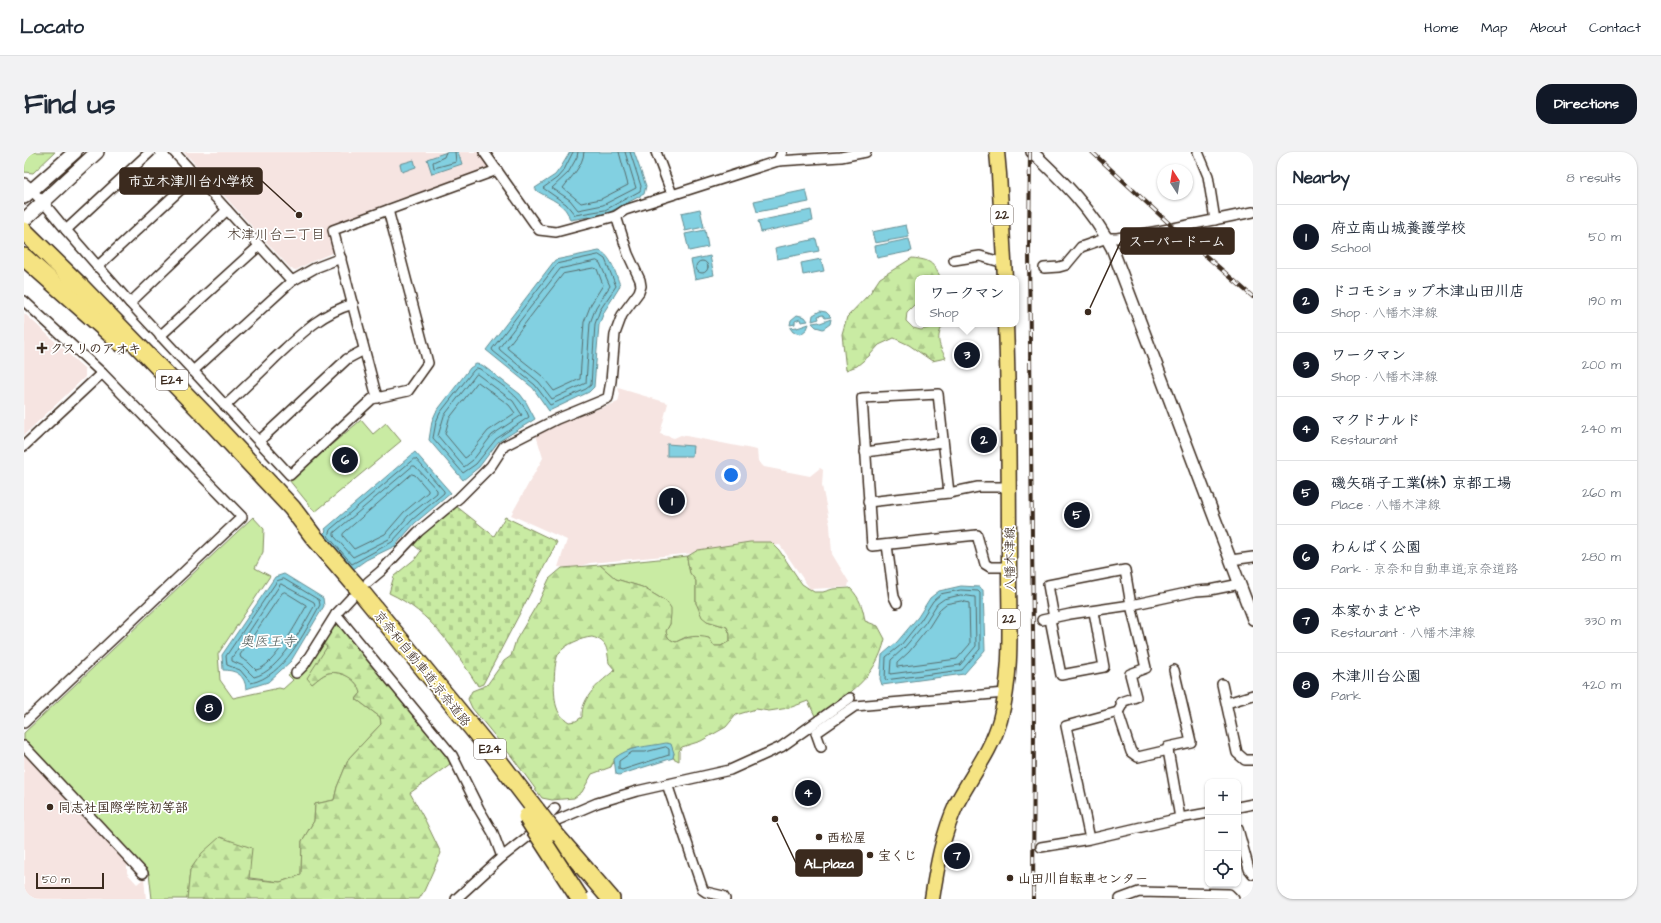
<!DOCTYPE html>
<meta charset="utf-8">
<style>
:root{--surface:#fff;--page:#f2f2f3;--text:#1f2937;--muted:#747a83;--line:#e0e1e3;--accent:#111827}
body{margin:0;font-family:"Architects Daughter","Klee One",sans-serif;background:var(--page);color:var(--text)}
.controls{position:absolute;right:12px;bottom:12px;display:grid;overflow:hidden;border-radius:8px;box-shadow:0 1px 3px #0004}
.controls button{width:36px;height:36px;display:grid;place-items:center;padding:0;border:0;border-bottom:1px solid var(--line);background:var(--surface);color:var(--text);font:20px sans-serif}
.compass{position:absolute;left:1133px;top:12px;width:36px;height:36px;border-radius:50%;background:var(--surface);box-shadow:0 1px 3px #0004;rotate:348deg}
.scale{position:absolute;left:12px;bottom:10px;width:68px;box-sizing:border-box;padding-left:4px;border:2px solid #3b2a1e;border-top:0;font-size:11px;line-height:14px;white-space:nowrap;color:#3b2a1e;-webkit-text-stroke:3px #fff;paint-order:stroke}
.you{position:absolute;left:707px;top:323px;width:14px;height:14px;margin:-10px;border:3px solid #fff;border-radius:50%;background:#1a73e8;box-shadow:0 0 0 6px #1a73e833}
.badge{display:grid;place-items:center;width:26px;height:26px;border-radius:50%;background:var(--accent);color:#fff;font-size:13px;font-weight:700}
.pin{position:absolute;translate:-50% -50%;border:2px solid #fff;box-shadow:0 1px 4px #0006}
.popup{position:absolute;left:891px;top:123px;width:104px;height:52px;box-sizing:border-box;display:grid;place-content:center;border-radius:8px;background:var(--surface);filter:drop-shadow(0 1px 3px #0005);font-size:13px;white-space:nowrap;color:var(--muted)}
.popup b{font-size:15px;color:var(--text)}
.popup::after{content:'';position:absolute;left:50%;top:100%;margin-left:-8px;border:8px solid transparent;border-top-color:var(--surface)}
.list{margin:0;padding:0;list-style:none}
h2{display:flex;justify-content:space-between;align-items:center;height:52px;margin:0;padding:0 16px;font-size:17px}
h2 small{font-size:13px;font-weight:400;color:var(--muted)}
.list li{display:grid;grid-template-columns:26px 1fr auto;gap:12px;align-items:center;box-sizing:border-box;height:64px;padding:0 16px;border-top:1px solid var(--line)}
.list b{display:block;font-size:15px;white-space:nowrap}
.list p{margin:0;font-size:13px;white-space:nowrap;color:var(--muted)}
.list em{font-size:13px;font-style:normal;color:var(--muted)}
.icon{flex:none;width:22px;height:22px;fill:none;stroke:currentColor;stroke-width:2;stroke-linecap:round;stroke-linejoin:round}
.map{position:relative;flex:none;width:1229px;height:747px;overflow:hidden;border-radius:16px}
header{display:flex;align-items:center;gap:24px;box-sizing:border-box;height:56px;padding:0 20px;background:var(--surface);border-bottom:1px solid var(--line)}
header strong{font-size:19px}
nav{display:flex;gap:22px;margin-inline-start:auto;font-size:14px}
.intro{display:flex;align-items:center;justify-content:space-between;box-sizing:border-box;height:96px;padding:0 24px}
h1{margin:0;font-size:28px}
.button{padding:10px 18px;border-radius:16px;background:var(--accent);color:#fff;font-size:14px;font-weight:700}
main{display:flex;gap:24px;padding:0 24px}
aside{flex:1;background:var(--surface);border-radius:16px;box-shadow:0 1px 3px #0004}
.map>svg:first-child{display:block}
.built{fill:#f6e4e1}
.green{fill:#c9eba3;stroke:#828a60}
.forest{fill:url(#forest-firs);stroke:#828a60;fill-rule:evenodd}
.cemetery{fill:url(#cemetery-stones);stroke:#828a60}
.water{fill:#82d0e1;stroke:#668e93}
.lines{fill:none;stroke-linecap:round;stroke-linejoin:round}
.shore{stroke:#576c6c;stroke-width:1}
.minor-casing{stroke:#3b2a1e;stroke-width:12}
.tertiary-casing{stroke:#3b2a1e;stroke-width:14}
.secondary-casing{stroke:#3b2a1e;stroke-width:16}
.primary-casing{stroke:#3b2a1e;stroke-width:17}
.motorway-casing{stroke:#3b2a1e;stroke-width:20}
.minor{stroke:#fff;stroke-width:9}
.tertiary{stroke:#fff;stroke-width:11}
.secondary{stroke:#fff;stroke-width:13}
.primary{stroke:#f5e382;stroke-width:14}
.motorway{stroke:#f5e382;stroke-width:17}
.rail-casing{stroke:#3b2a1e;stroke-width:4}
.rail{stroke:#fff;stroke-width:2.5;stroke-dasharray:8;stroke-linecap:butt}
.motorway-bridge-casing{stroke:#3b2a1e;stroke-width:20;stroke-linecap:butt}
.motorway-bridge{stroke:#f5e382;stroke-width:17}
.poi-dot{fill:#3b2a1e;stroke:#fff;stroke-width:1.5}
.labels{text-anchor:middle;stroke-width:3.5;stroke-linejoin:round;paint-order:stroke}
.shield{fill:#fff;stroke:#766a62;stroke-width:1}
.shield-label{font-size:12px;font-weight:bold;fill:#3b2a1e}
.poi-label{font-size:13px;font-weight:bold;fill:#3b2a1e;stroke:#fff;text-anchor:start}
.street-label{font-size:13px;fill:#3b2a1e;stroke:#fff}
.neighbourhood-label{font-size:14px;fill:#3b2a1e;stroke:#fff}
.water-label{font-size:14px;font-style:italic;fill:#505c58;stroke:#fff}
.leader{fill:none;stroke:#3b2a1e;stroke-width:1.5}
.callout-dot{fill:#3b2a1e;stroke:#fff;stroke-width:1.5}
.callout{fill:#3b2a1e;stroke:#3b2a1e;stroke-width:1.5}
.callout-label{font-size:14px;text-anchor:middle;font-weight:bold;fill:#fff}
</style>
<header>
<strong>Locato</strong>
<nav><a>Home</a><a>Map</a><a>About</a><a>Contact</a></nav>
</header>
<div class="intro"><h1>Find us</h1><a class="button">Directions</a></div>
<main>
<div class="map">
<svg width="1229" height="747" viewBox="0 0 1229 747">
<defs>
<pattern id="forest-firs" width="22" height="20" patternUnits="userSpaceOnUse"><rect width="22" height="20" fill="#c9eba3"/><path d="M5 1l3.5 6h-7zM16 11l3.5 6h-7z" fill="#aeca8c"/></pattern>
<pattern id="cemetery-stones" width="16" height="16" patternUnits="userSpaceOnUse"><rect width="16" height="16" fill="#c9eba3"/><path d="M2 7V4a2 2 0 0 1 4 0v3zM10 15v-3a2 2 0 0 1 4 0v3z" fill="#aeca8c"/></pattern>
</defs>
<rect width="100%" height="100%" fill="#fff"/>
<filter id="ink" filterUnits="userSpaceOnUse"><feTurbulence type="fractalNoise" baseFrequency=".025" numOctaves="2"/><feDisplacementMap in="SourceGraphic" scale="8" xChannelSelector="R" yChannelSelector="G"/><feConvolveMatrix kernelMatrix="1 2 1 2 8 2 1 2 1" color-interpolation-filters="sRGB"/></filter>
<g filter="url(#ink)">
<!-- built -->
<g class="built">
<polygon points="160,0 456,0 464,12 462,17 367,50 305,74 310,97 308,101 289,109 272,118 267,117"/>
<polygon points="0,161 61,217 61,225 0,283"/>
<polygon points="594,236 644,251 636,282 650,286 657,283 733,298 734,309 740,315 786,324 796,316 799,318 798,334 806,373 808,402 825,430 824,435 786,437 756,393 566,411 550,416 534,415 543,388 487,363 519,306 512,283 534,271 594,250 596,242"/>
<polygon points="0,601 103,709 103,721 113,732 120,726 122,747 0,747"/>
</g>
<!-- green -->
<g class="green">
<polygon points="0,0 31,0 9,21 0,20"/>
<polygon points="337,268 349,282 362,271 377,289 291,360 265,328"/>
<path d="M229 365 240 377 239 400 231 416 246 424 194 502 196 528 209 546 255 536 259 537 269 528 264 523 274 515 305 467 303 495 288 532C293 528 298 523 304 521 318 518 334 528 337 541L332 547 356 565 357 572 325 606 313 635 310 648 291 652 290 669 278 689 277 723 256 730 166 718 163 747H128L125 721 0 589V581Z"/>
<path d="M664 404 663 407 666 421 672 429V451L683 469 703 475 706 482V489L697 494H690L662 485 652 490C646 488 643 486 642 479L646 472 643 450 618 435 592 427 576 413Z"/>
</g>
<!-- forest -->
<g class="forest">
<path d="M888 106C907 108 908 110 917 126H894V134L891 138 892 151 883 160 882 169 889 176 897 178 905 176 911 172H920C911 185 915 194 922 206L908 209 885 193 870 186 855 193 845 204 833 214 822 218 818 182 823 165 846 141 856 126Z"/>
<path d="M726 390H747L755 398 778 432 790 440H799L809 437 826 436C836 446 839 456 841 469L854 474 861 487C851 528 824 542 792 566L784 549 765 556 745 559 732 557 712 563 702 575 677 589 658 595 655 599V609L649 606 650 601 621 596 607 597 592 605 587 615 568 622 558 640 550 646 528 648 518 646 488 605 448 556 444 547 448 539 463 533 480 509 487 504 492 488 515 449 525 427 538 416 576 413 592 427 618 435 643 450 647 456V462L646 472 642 479C643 486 646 488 652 490 664 484 672 483 685 486L690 494H697L706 489V482L703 475 683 469 678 465 672 451V429L666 421 663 407 664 404 674 398ZM568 485C584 489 583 498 585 511L591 518C576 530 557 545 558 565L552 569 545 570C539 566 535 563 533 556 529 547 529 509 535 501 542 492 557 486 568 485Z"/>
<path d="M310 470 318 475 405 583 424 604 426 612 386 641 401 668 417 701 400 739 395 747H163L166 718 178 701 196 685 228 696 225 727 256 730 277 723 278 689 290 669 291 652 310 648 313 635 325 606 357 572 356 565 332 547 337 541C334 528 318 518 304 521 298 523 293 528 288 532L283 526 303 495 297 490Z"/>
</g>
<!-- cemetery -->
<path class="cemetery" d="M432 354 470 384 481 365 533 390 459 532 454 534C429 496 408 461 365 441L370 424 392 406 397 399 390 393C401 378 417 366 432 354Z"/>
<!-- water -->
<g class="water">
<polygon points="423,0 434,0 438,12 408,22 403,7"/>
<path d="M546 0H610L622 34 620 42 582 62 546 68C543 52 526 47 513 39L511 36 531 23 537 15Z"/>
<polygon points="390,8 392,15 378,20 376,12"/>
<polygon points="782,38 785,50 733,60 730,49"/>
<polygon points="676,57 680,75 661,79 657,61"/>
<polygon points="787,58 789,69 737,80 734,69"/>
<polygon points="882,73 885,85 851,91 848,80"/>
<polygon points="681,78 684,95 665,99 661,82"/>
<polygon points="792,87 795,99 753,107 751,96"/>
<polygon points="885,87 888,99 853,106 851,94"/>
<path d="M575 99C587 102 592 123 596 133L595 136 580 160 575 173 570 235 565 240 525 259 509 236 462 198 531 108Z"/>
<polygon points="686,104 690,123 671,127 667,108"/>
<polygon points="797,107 800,119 779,123 777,111"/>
<polygon points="796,159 802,160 807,165 801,166 799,163 794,164 795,167 788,169 789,163"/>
<polygon points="773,163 781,165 784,169 777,170 776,167 771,169 771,172 766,173 767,168"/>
<polygon points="807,167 806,172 799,177 792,175 788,171 795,170 796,171"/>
<polygon points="785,172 783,177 777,182 769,180 766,176 773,175 773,176"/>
<polygon points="452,212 458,213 496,242 502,250 511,267 474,290 455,315 439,328 405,288 408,269 412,260 446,216"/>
<polygon points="643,292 669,294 668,304 643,304"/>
<polygon points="391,300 427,341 391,371 371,394 342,408 328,418 298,383 302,379 301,377"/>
<path d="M260 422 299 446 300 454 267 509 244 530 222 537C221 523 212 518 199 518L198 503 251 425Z"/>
<polygon points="937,434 955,435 959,438 961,498 940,522 858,533 856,527 858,503 873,490 894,465 906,446 915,439"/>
<path d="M642 591 647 592 650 601 649 606 595 623 592 622 590 607C604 594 624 595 642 591Z"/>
</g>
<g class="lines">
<!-- shore -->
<g class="shore">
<polyline points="422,0 420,5 409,10 410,16 432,10 431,0"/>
<polyline points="549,0 540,18 533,26 519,36 542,52 551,63 581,58 616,39 617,34 606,0"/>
<polyline points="554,0 553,5 544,21 528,36 546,48 554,58 579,53 612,36 601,0"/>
<path d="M560 0C559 14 547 25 539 36L557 51 577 47 604 33 595 0"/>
<polygon points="575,103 581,107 592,134 576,158 571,172 567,233 562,237 526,253 511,233 469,199 468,197 533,112"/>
<circle cx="678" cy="115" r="6"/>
<polygon points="573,109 576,111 586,134 572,155 566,171 562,231 528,247 515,230 476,198 475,196 536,117"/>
<polygon points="570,116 573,117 579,133 567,152 560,170 556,227 530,239 518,224 484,197 483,195 539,122"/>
<path d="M453 216 456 217C474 231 497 243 505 265L472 287 452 312 439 321 409 286 412 270 416 261 449 219Z"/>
<polygon points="453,222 489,249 498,263 468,283 449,308 440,315 414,284 420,264"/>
<polygon points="454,230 485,253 491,261 464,279 444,304 441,306 421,282 425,267"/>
<polygon points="390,307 392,307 420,339 420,341 388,368 368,390 328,412 304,384 306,378"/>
<polygon points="389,314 391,314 413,338 413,341 384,364 365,387 329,405 310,384 310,381"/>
<polygon points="388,322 391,323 404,338 404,340 380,360 361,382 330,397 319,384 319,382"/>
<path d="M260 427 295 448 296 453C280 481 260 524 227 531L216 518 203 513 202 504 253 429Z"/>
<path d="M257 432 290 450 291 453C278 475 256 519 230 525L219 514 208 509V506Z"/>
<polygon points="937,438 954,439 956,441 956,497 938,518 861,528 862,505 877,493 897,468 909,449 917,442"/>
<path d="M261 440 282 453V455C273 470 250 515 232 518L224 510 217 506 216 503 258 441Z"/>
<polygon points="937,443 951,445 952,494 936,513 866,522 867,508 880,496 901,471 913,452 920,447"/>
<polygon points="938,449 945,451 946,492 933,507 873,515 873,511 885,500 905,475 917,456 922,452"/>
<polygon points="642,595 645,597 645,603 598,618 595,617 595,609 608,600 621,600"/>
</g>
<!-- minor casing -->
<g class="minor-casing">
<g id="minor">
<polyline points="150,0 268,129"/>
<polyline points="460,0 515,78 532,80 592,64 601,58 754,9 817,5 842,0"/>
<polyline points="632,0 648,42"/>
<polyline points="1174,0 1184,24 1191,68"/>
<polyline points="754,9 758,0"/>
<polyline points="7,38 19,50 42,78 106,151 266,323 348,247 384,239 404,211 364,58"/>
<polyline points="42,78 126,0"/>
<polyline points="930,108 956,104 980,111"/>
<polyline points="73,115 171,24"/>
<polyline points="1020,116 1035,115 1042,113 1057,95 1083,86 1093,86 1135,79 1229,60"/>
<polyline points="0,149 78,221 218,365 0,571"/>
<polyline points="106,151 203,58"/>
<polyline points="136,184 235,94"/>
<polyline points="169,219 268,129 291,116 317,106"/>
<polyline points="354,246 351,238 309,78 473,18"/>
<path d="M201 254C218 238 234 223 250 207 275 184 295 162 329 152"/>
<polyline points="235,289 323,207 340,198"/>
<polyline points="0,294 78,221"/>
<polyline points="841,300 919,290"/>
<polyline points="925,341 914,242 838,246 848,394 953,383 961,412 966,415 985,415"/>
<polyline points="844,350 925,341 954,335 985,335"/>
<polyline points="863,393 870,445 873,451"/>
<polyline points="1207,408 1229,405"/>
<polyline points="344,430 357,419 394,380 435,346 467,314 480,294 533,267 584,246 587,229 591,182 598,163 615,140 617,134 616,128 604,102 592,64"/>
<polyline points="327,446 312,462 428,603 455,657 469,681 478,705"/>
<polyline points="1030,466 1024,433 1101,418 1107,453 1122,516 1106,522 1112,545 1097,550 1098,553 1094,560"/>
<polyline points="1026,467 1037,523 1080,515 1070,460"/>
<polyline points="1018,468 1046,462 1107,453 1172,439 1186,438 1216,432"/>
<polyline points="272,521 280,513 312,462"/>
<polyline points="1198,532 1213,601 1221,608 1229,608"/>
<polyline points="1203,551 1229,543"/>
<polyline points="0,594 119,721"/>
<polyline points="797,595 792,581 831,554 981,541"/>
<polyline points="1144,598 1144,595 1167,590 1150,518"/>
<polyline points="643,632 679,738 682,740 699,744 701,747"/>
<polyline points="1214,655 1229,652"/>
<polyline points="1156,666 1184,661"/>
<polyline points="519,671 531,669 573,651 613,639 706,618 757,595 826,546"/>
<polyline points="1214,677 1225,717 1229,722"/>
<polyline points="1017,695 1066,687 1156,666 1144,598 1114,605 1107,600 1094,560 1042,574 1066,687"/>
<polyline points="432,747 478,705 506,683 531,656"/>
<polyline points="1096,747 1115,740 1205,742 1210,747"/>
</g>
</g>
<!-- tertiary casing -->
<g class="tertiary-casing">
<g id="tertiary">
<path d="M1008 0C1039 29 1069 59 1088 96L1229 467"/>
<polyline points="0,32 7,38"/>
</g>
</g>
<!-- secondary casing -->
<g class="secondary-casing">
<g id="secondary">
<polyline points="0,45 51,0"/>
<polyline points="0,68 73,0"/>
</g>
</g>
<!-- primary casing -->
<g class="primary-casing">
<g id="primary">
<polyline points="973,0 975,22 981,126"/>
<path d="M908 747C913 714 919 681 933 651 948 622 967 600 976 568 989 521 985 471 985 423 985 339 985 256 982 172"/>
</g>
</g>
<!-- motorway casing -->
<g class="motorway-casing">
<g id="motorway">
<polyline points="0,79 56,134 181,263 268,356 289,384 333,435 467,599 512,658"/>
<polyline points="0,105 97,191"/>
<polyline points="529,680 587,747"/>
</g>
</g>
<!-- minor -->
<use href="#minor" class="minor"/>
<!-- tertiary -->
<use href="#tertiary" class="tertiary"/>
<!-- secondary -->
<use href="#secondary" class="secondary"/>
<!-- primary -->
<use href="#primary" class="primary"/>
<!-- motorway -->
<use href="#motorway" class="motorway"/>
<!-- rail casing -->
<g class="rail-casing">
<g id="rail">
<polyline points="1006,0 1005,98 1010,576 1009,747"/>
<polyline points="1068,0 1150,76 1229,145"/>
</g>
</g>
<!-- rail -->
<use href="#rail" class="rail"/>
<!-- motorway-bridge casing -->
<g class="motorway-bridge-casing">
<g id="motorway-bridge">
<polyline points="512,658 529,680"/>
<polyline points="503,665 556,747"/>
</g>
</g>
<!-- motorway-bridge -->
<use href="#motorway-bridge" class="motorway-bridge"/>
</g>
</g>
<!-- markers -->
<g class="poi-dot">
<path d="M16 190h4v4h4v4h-4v4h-4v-4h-4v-4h4z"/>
<circle cx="26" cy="655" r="4"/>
<circle cx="795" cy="685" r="4"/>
<circle cx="846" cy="703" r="4"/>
<circle cx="986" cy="726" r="4"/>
</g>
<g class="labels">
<!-- shield labels -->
<g class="shield">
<rect x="967" y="53" width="22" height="20" rx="3"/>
<rect x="132" y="218" width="32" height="20" rx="3"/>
<rect x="974" y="457" width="22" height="20" rx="3"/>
<rect x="450" y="587" width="32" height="20" rx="3"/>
</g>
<g class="shield-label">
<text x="978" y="67">22</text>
<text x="148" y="232">E24</text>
<text x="985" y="471">22</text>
<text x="466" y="601">E24</text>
</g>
<!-- poi labels -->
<g class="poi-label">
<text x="26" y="201">クスリのアオキ</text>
<text x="34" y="660">同志社国際学院初等部</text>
<text x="803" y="690">西松屋</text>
<text x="854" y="708">宝くじ</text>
<text x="994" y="731">山田川自転車センター</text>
</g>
<!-- street labels -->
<g class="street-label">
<text transform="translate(985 407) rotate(-90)" y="5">八幡木津線</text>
<text transform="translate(399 516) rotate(51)" y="5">京奈和自動車道;京奈道路</text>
</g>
<!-- neighbourhood labels -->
<g class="neighbourhood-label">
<text x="252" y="87">木津川台二丁目</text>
</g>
<!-- water labels -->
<g class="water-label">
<text x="244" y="494">奥医王寺</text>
</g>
</g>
<!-- callouts -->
<path class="leader" d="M275 63L238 29M1064 160L1097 89M751 667L772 711"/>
<g class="callout-dot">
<circle cx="275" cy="63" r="4"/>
<circle cx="1064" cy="160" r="4"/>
<circle cx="751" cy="667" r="4"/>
</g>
<g class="callout">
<rect x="96" y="16" width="142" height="26" rx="4"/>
<rect x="1097" y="76" width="113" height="26" rx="4"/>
<rect x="772" y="698" width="66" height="26" rx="4"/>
</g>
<g class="callout-label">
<text x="167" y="34">市立木津川台小学校</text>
<text x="1153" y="94">スーパードーム</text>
<text x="805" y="716">ALplaza</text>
</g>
</svg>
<div class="controls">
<button>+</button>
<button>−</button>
<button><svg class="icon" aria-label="locate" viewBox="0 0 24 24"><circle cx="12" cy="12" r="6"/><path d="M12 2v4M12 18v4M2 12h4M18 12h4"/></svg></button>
</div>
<svg class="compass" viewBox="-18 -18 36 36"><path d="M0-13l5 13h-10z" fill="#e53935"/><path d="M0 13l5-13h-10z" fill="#747a83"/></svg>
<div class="scale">50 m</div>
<div class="you"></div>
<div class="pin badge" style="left:648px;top:349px">1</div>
<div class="pin badge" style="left:960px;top:288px">2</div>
<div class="pin badge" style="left:943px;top:203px">3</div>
<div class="popup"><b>ワークマン</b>Shop</div>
<div class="pin badge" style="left:784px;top:641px">4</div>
<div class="pin badge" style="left:1053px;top:363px">5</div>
<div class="pin badge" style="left:321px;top:308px">6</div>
<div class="pin badge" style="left:933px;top:704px">7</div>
<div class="pin badge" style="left:185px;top:556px">8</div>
</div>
<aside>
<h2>Nearby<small>8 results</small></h2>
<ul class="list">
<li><span class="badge">1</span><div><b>府立南山城養護学校</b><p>School</p></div><em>50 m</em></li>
<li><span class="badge">2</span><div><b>ドコモショップ木津山田川店</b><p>Shop · 八幡木津線</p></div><em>190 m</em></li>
<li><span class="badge">3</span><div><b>ワークマン</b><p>Shop · 八幡木津線</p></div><em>200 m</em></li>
<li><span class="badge">4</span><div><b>マクドナルド</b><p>Restaurant</p></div><em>240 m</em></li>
<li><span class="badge">5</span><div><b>磯矢硝子工業(株) 京都工場</b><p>Place · 八幡木津線</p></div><em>260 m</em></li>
<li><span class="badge">6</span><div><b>わんぱく公園</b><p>Park · 京奈和自動車道;京奈道路</p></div><em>280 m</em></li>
<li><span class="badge">7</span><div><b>本家かまどや</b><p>Restaurant · 八幡木津線</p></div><em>330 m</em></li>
<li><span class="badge">8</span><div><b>木津川台公園</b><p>Park</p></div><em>420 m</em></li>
</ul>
</aside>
</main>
